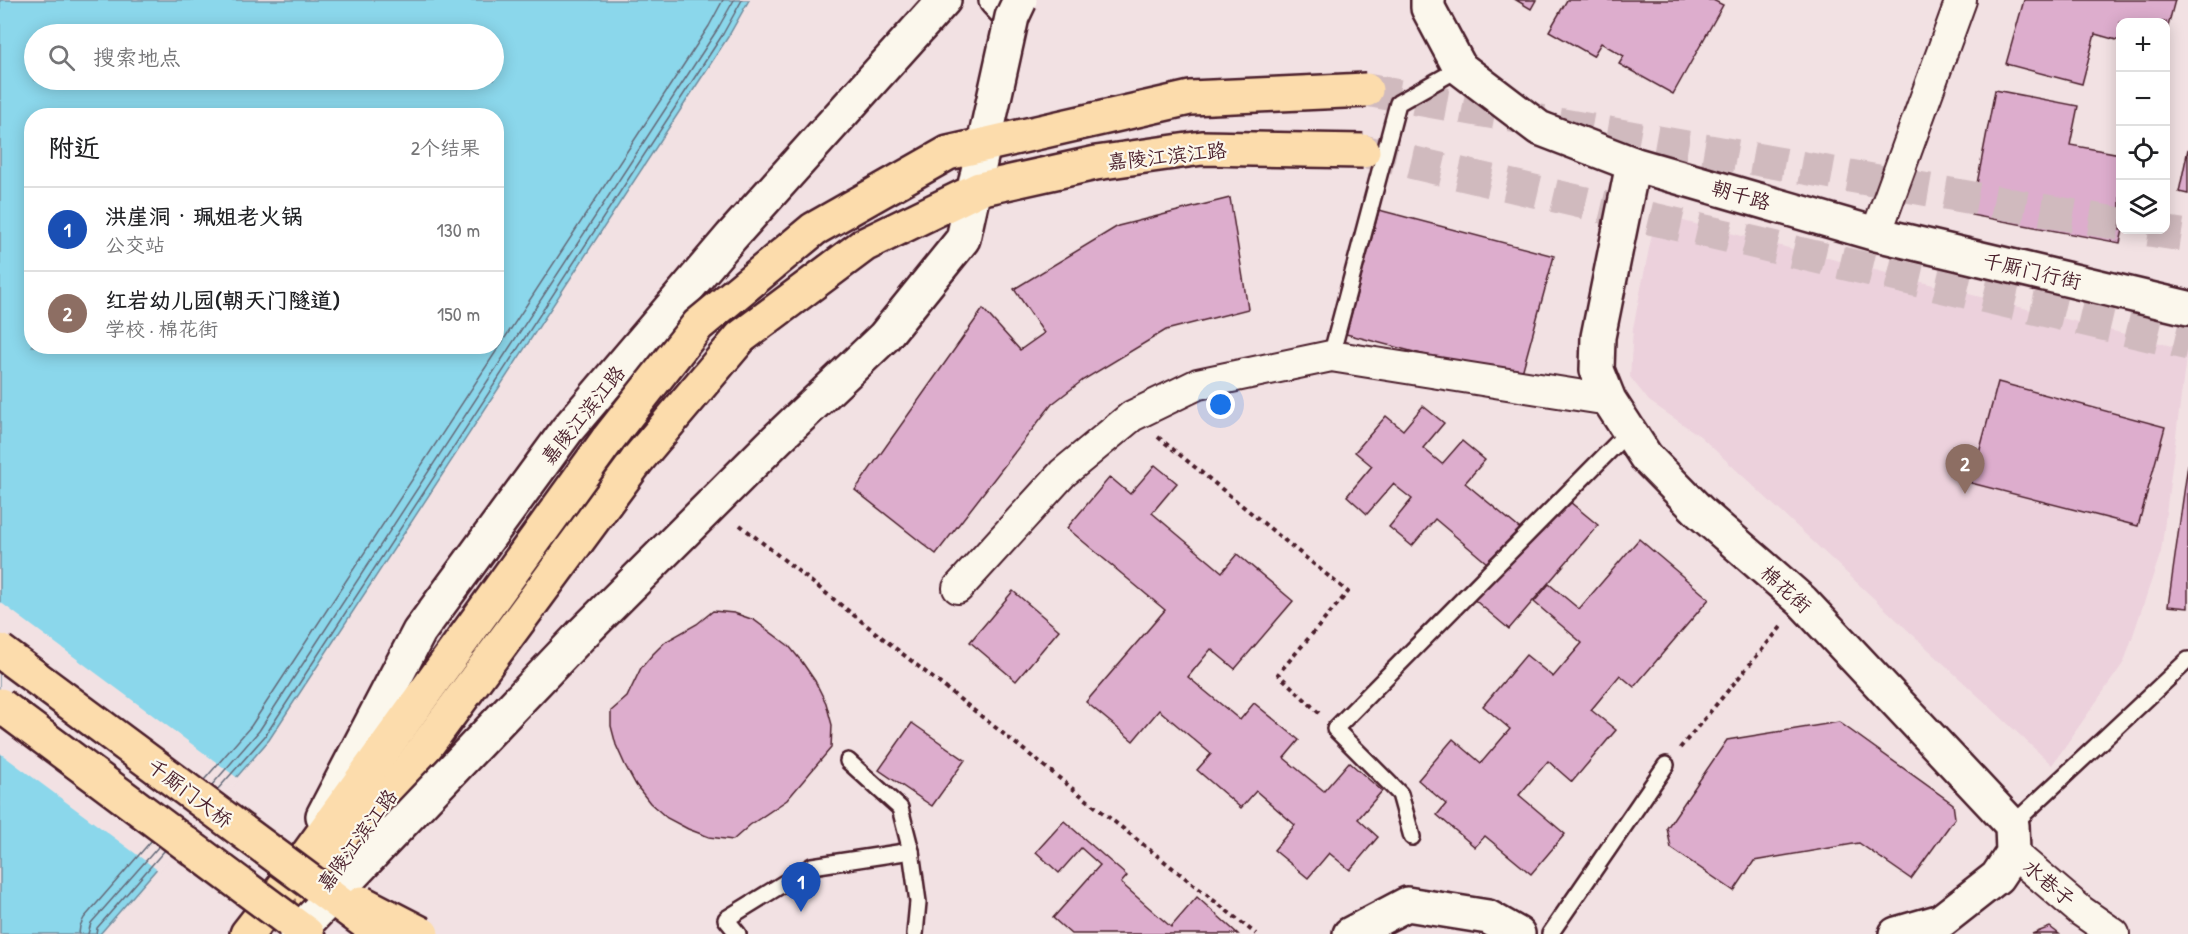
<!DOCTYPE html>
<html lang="zh">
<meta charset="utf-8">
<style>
:root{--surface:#fff;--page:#f6f6f6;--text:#202124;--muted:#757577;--line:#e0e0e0;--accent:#c8321e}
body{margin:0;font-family:"Patrick Hand","LXGW WenKai TC",sans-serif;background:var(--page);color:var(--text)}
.controls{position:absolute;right:18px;top:18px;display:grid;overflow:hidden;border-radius:12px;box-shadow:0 3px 15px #0003}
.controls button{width:54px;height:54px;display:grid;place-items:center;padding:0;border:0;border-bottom:2px solid var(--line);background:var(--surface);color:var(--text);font:30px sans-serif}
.you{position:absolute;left:1221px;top:405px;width:21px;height:21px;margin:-15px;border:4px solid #fff;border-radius:50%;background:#1a73e8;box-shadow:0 0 0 9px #1a73e833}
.badge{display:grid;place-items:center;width:39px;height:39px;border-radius:50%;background:var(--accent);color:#fff;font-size:20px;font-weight:700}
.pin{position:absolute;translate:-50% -50px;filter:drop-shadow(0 2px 3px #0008)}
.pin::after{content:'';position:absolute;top:32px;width:21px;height:18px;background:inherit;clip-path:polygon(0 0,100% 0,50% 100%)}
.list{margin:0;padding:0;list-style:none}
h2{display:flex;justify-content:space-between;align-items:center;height:78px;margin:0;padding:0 24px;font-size:26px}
h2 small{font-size:20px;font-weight:400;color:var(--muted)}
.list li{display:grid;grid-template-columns:39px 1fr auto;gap:18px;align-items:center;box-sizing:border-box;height:84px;padding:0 24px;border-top:2px solid var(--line)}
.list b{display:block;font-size:22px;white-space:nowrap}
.list p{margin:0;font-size:20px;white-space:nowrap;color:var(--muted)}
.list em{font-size:20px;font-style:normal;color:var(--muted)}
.icon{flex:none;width:33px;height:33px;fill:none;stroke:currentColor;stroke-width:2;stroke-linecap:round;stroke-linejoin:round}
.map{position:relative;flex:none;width:2188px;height:934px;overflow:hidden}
.search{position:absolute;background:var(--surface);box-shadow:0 3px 15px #0003;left:24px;top:24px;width:480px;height:66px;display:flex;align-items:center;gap:15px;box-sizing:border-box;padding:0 21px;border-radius:33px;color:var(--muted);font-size:22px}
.panel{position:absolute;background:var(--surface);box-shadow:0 3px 15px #0003;left:24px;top:108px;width:480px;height:246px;border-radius:24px}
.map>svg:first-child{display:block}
.built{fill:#ecd1dc}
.water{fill:#8bd7eb;stroke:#718d9e;stroke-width:1.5;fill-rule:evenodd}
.pier{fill:#f2e1e3}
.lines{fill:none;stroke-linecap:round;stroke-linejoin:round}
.shore{stroke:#646978;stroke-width:1.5}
.building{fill:#ddadcd;stroke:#4a1f2b;stroke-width:1.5}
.primary-tunnel{stroke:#d0babe;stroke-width:33;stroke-dasharray:33 16;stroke-linecap:butt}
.lane-casing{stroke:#4a1f2b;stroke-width:20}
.street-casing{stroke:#4a1f2b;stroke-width:34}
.secondary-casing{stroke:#4a1f2b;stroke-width:38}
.primary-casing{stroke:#4a1f2b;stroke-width:38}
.path{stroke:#4a1f2b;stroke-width:4;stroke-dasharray:4.5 4.5;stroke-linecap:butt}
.lane{stroke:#fbf7ec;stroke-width:15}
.street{stroke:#fbf7ec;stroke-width:30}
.secondary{stroke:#fbf7ec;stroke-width:33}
.primary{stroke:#fcdcac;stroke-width:33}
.rail-casing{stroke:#4a1f2b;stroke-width:7}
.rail{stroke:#fbf7ec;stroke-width:4.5;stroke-dasharray:14;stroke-linecap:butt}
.secondary-bridge-casing{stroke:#4a1f2b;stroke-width:38;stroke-linecap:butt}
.primary-bridge-casing{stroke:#4a1f2b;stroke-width:38;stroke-linecap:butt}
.secondary-bridge{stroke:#fbf7ec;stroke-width:33}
.primary-bridge{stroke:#fcdcac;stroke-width:33}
.labels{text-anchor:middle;stroke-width:4.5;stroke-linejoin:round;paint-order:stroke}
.street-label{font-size:20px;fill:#4a1f2b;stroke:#fbf7ec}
</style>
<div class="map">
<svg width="2188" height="934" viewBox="0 0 2188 934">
<rect width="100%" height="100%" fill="#f2e1e3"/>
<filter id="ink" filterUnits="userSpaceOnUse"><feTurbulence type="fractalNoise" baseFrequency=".0167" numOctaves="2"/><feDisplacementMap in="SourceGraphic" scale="12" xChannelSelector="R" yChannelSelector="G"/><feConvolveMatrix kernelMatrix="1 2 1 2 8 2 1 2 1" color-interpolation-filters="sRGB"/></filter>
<g filter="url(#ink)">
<!-- built -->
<polygon class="built" points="1656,214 2187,350 2161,552 2124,662 2052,765 1700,436 1649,401 1630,377 1633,328"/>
<!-- water -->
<path class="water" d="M0 0H749L728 37 269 740 100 934H0ZM34 34H494V80H34ZM32 116H496V346H32Z"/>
<!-- pier -->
<polygon class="pier" points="0,602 239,779 159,871 0,753"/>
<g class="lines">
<!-- shore -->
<g class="shore">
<polyline points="204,780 251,726 709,26 723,0"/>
<polyline points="211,786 259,731 717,30 734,0"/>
<polyline points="217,790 265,736 723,34 742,0"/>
<polyline points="79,934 80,926 84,918 152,840"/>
<polyline points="88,934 91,923 159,846"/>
<polyline points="96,934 97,928 165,850"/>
</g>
</g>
<!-- building -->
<g class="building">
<polygon points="1516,0 1536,0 1531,9"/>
<polygon points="1567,0 1713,0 1723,5 1673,94 1619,64 1624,56 1601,43 1593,56 1549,31"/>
<polygon points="2024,0 2175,0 2166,34 2166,22 2120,22 2120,41 2095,34 2082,84 2006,64"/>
<polygon points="1995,90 2078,106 2070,145 2120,154 2120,230 2123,230 2120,243 1971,215"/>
<polygon points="2188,149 2188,194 2179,192"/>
<polygon points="1230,198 1248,309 1166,330 1083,380 1052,404 936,554 855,490 983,309 1020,350 1044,333 1014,289 1118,226"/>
<polygon points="1379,210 1554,256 1520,380 1346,334"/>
<polygon points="1998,382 2165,427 2138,526 1971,483"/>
<polygon points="1423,406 1444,423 1423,448 1442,464 1462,441 1485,460 1465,483 1525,533 1559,493 1598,525 1509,629 1471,597 1494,569 1435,519 1412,546 1389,527 1412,499 1393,484 1367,514 1347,496 1372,466 1355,452 1386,416 1403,430"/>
<polygon points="2188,464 2188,608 2168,606"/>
<polygon points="1155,465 1177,483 1152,513 1222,572 1237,554 1293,601 1235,669 1211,649 1188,677 1240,720 1254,703 1299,740 1284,758 1324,791 1349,762 1382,791 1358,819 1378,837 1350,870 1329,853 1308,878 1274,850 1295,825 1256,791 1241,808 1197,770 1211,754 1159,710 1133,741 1086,702 1165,610 1067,528 1110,477 1130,494"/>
<polygon points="1639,539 1709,599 1634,687 1620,675 1591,710 1616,730 1572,782 1548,761 1519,795 1565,834 1531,874 1485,836 1475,847 1437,815 1446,804 1418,780 1453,739 1481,763 1510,729 1483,706 1526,655 1553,677 1582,643 1534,602 1549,584 1579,609"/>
<polygon points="1013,591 1059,630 1016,681 970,642"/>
<polygon points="713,611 734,613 754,620 789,646 802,662 815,681 826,703 832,725 831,748 787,800 750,825 733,840 709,837 688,829 667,818 650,803 636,785 625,765 616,745 611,726 611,711 627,697 641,668 652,655 665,642 697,624"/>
<polygon points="1839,722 1953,804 1955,818 1911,879 1859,843 1754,861 1734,891 1671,848 1667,828 1727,740"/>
<polygon points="912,723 965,760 932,806 879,770"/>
<polygon points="1064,821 1127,876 1121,883 1171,927 1197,897 1238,934 1071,934 1053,918 1100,865 1081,848 1059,873 1036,852"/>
<polygon points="2050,927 2059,934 2032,934"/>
</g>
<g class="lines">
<!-- primary-tunnel -->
<g class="primary-tunnel">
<polyline points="1366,90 2120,224"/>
<polyline points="1363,151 2188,344"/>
<polyline points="2149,230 2188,236"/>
</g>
<!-- lane casing -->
<g class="lane-casing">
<g id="lane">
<polyline points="1331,356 1398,103 1460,68"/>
<polyline points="848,761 900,808 911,851 918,902 915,934"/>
<polyline points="2012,825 2188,660"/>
<polyline points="1412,837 1400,794 1335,729 1629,431"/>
<polyline points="738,934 726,919 812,866 911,851"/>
<polyline points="1550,934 1666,765"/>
</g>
</g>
<!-- street casing -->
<g class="street-casing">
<g id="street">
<polyline points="1876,234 1961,0"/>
<polyline points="958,588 1063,473 1132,416 1198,384 1331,356 1609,400"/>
<polyline points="2013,853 2081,911 2114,934"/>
</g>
</g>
<!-- secondary casing -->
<g class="secondary-casing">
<g id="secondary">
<polyline points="996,0 1012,17"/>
<polyline points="1428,0 1428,8 1460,68 1539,128 1633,164 1876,234 2188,308"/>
<polyline points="1633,164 1598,337 1597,370 1609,400 1646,457 1700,512 1802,601 2012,825 2013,853 1997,877 1941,921 1896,934"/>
<polyline points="323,816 419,632 567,430 731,237 944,0"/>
<polyline points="1350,934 1407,904 1488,917 1518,934"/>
</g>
</g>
<!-- primary casing -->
<g class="primary-casing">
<g id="primary">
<polyline points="312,901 638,459"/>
<polyline points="247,934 290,879 608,439"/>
</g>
</g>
<!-- path -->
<g class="path">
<polyline points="1158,437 1348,592 1278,674 1319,713"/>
<polyline points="740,525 1256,934"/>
<polyline points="1680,748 1781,627"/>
</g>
<!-- lane -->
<use href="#lane" class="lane"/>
<!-- street -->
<use href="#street" class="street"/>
<!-- secondary -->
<use href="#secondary" class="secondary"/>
<!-- primary -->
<use href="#primary" class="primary"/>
<!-- rail casing -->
<g class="rail-casing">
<g id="rail">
<polyline points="0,666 361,934"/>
<polyline points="0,695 323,934"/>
</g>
</g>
<!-- rail -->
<use href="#rail" class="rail"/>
<!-- secondary-bridge casing -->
<g class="secondary-bridge-casing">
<polyline id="secondary-bridge" points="296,934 581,635 777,439 884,337 963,239 1012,17 1020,0"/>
</g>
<!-- primary-bridge casing -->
<g class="primary-bridge-casing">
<g id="primary-bridge">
<polyline points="608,439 698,325 814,229 948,153 1190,98 1366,90"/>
<polyline points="638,459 741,337 864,245 979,189 1096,163 1202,148 1363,151"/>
<polyline points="0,651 381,934"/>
<polyline points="0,705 307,934"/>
<polyline points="362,903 422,934"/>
</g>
</g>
<!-- secondary-bridge -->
<use href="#secondary-bridge" class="secondary-bridge"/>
<!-- primary-bridge -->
<use href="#primary-bridge" class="primary-bridge"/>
</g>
</g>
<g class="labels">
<!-- street labels -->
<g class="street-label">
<text transform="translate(1167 156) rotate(-6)" y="7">嘉陵江滨江路</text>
<text transform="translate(1741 195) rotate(16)" y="7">朝千路</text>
<text transform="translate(2032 271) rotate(13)" y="7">千厮门行街</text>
<text transform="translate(583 415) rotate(-51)" y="7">嘉陵江滨江路</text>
<text transform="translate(1786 589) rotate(42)" y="7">棉花街</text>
<text transform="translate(190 793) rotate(37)" y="7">千厮门大桥</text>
<text transform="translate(357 840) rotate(-54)" y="7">嘉陵江滨江路</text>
<text transform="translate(2049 883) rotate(40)" y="7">水巷子</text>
</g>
</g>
</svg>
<div class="controls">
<button>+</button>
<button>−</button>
<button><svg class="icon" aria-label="locate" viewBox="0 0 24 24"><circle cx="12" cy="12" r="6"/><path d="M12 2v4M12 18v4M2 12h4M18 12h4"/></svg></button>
<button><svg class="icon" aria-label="layers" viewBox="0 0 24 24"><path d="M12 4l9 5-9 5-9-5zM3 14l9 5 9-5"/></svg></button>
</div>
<div class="you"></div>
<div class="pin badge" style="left:801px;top:912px;background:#1a4fb4">1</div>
<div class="pin badge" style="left:1965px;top:494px;background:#8d6e63">2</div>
<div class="search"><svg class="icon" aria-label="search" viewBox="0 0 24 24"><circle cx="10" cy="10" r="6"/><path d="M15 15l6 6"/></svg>搜索地点</div>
<section class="panel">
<h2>附近<small>2个结果</small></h2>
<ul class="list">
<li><span class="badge" style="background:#1a4fb4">1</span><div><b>洪崖洞‧珮姐老火锅</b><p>公交站</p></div><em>130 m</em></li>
<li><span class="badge" style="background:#8d6e63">2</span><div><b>红岩幼儿园(朝天门隧道)</b><p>学校 · 棉花街</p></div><em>150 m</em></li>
</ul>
</section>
</div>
